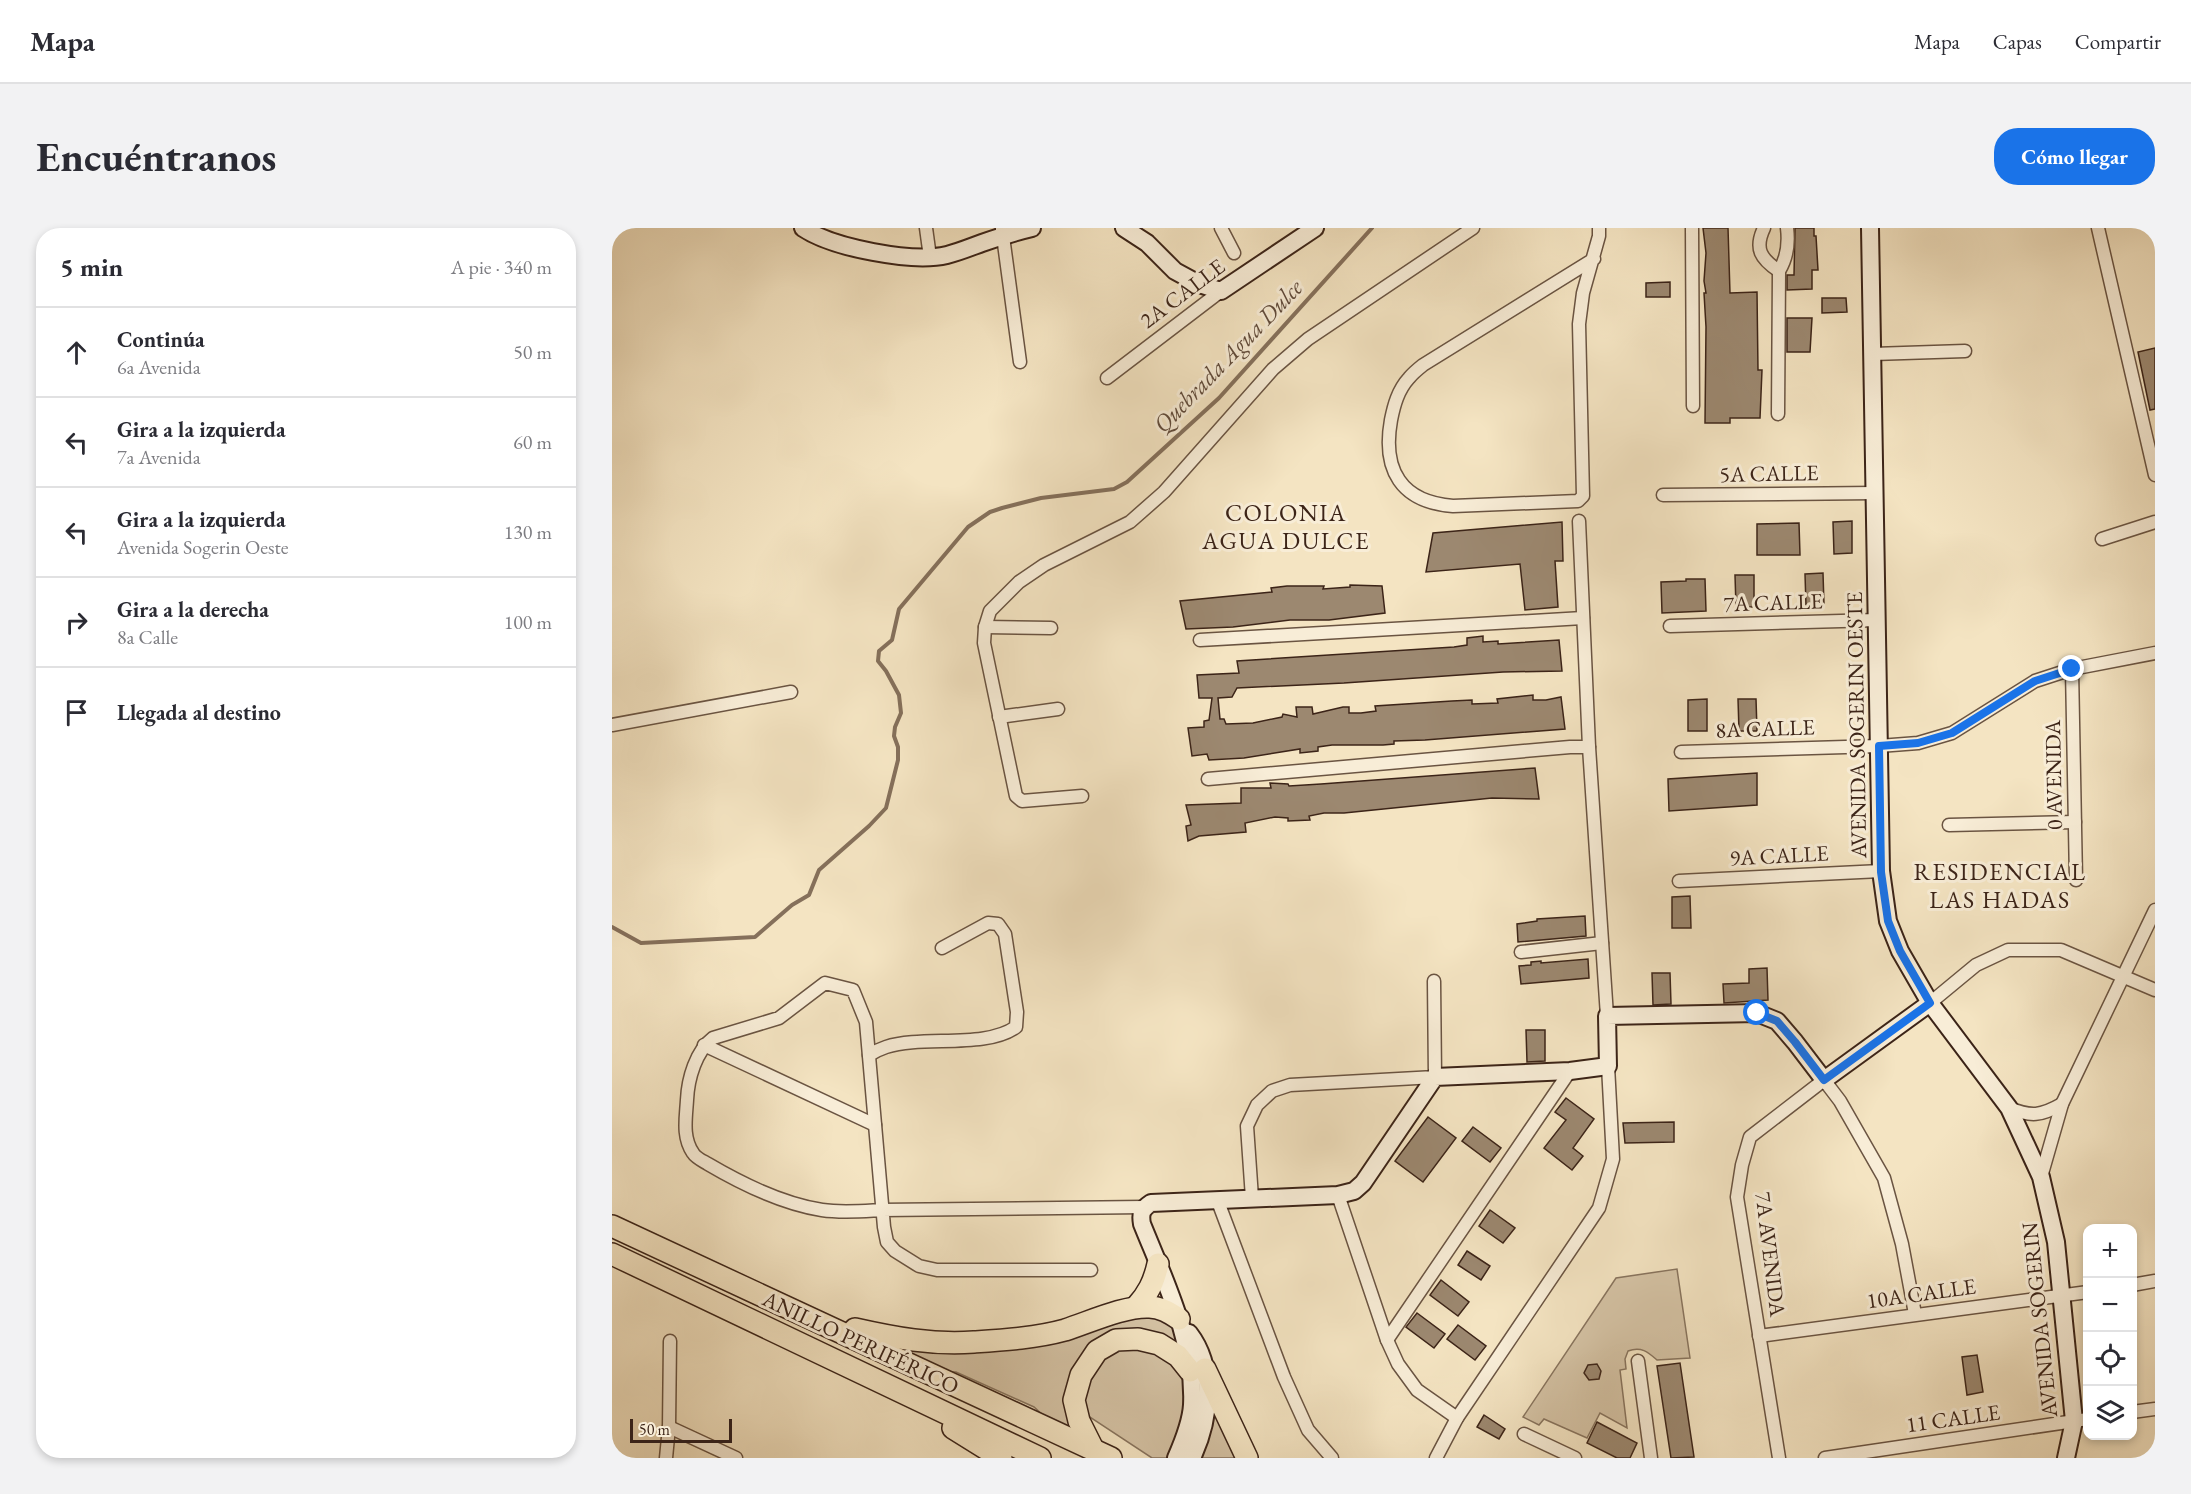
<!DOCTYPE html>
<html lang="es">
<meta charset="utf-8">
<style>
:root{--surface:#fff;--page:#f2f2f3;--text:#2b2b33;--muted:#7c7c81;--line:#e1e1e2;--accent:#1a73e8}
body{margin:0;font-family:"EB Garamond",serif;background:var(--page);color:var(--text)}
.controls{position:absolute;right:18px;bottom:18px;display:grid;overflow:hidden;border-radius:12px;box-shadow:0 3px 9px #0003}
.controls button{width:54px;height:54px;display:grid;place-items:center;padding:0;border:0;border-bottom:2px solid var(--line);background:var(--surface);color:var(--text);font:30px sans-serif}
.scale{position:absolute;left:18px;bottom:15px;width:102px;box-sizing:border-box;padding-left:6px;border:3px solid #3c2418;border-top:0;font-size:16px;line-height:21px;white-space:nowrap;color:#3c2418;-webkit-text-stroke:4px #f8edd7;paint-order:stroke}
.stop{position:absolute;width:18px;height:18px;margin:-14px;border:4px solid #1a73e8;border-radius:50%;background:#fff}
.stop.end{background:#1a73e8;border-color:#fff;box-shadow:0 2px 6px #0008}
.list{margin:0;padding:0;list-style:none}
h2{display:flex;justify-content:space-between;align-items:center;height:78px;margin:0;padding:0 24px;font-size:26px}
h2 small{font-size:20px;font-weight:400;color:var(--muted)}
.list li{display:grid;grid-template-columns:39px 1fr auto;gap:18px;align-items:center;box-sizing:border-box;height:90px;padding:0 24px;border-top:2px solid var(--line)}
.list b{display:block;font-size:22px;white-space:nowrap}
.list p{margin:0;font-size:20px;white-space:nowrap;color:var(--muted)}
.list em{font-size:20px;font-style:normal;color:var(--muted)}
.icon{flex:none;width:33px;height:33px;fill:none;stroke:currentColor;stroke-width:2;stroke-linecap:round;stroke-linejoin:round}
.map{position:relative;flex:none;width:1543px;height:1230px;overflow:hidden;border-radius:24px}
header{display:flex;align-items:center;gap:36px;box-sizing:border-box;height:84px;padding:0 30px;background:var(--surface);border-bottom:2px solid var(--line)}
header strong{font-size:28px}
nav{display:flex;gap:33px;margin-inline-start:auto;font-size:21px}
.intro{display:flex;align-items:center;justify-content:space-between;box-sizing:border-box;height:144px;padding:0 36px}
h1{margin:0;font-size:42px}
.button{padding:15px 27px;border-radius:24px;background:var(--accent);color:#fff;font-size:21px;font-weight:700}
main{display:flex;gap:36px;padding:0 36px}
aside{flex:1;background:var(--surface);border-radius:24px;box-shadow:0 3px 9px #0003}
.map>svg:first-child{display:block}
.green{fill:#d5c3a5;stroke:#88745e;stroke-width:1.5}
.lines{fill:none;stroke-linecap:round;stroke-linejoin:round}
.stream{stroke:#85705b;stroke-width:4}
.building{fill:#9c8870;stroke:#3c2418;stroke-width:1.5}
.street-casing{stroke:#6a5442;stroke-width:15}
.secondary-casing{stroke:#3c2418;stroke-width:20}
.highway-casing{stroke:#3c2418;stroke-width:24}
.street{stroke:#f8edd7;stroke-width:12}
.secondary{stroke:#f8edd7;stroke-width:16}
.highway{stroke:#f4e4c2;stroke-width:21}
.route{stroke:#1a73e8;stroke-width:8}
.labels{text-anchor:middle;stroke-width:6;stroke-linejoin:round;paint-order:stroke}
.street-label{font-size:22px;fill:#3c2418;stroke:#f8edd7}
.water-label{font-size:24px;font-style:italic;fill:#604a3a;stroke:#f8edd7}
.neighbourhood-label{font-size:24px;letter-spacing:1.5px;fill:#3c2418;stroke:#f8edd7}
</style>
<header>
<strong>Mapa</strong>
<nav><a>Mapa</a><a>Capas</a><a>Compartir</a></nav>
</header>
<div class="intro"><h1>Encuéntranos</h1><a class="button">Cómo llegar</a></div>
<main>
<aside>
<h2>5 min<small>A pie · 340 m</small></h2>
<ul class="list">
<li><svg class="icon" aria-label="ahead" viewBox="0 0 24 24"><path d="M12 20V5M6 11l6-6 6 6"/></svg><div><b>Continúa</b><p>6a Avenida</p></div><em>50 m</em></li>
<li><svg class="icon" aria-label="left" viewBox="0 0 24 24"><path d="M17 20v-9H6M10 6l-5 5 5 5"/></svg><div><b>Gira a la izquierda</b><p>7a Avenida</p></div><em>60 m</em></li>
<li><svg class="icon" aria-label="left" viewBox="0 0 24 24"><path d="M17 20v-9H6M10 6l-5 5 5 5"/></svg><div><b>Gira a la izquierda</b><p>Avenida Sogerin Oeste</p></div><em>130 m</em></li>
<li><svg class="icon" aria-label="right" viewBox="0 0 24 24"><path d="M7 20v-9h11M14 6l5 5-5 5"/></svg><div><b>Gira a la derecha</b><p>8a Calle</p></div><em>100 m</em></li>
<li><svg class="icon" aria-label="arrive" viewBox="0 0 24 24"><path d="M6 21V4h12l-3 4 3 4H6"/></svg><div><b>Llegada al destino</b></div></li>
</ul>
</aside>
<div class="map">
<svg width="1543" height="1230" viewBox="0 0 1543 1230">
<rect width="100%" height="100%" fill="#f4e4c2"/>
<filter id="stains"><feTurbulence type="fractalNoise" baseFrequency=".00333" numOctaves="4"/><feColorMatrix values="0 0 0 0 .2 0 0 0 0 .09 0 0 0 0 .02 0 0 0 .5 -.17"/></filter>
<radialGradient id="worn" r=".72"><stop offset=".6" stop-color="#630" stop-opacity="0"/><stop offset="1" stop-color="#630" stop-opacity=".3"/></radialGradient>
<!-- green -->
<g class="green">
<path d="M1065 1041 1078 1130 1045 1132C1036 1124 1029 1118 1016 1123L1013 1131 1014 1141 1008 1142 1015 1200 988 1185 975 1210 932 1191 927 1197 911 1189 1004 1050Z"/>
<polygon points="554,1083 635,1230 540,1230 478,1189 467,1193 455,1210 422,1179 344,1144 314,1144 288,1132 297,1113"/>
</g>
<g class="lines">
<!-- stream -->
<polyline class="stream" points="0,699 29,715 143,709 180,677 197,667 207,642 257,598 274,580 286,532 286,519 282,508 283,499 289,485 287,467 274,443 266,433 267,423 280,412 287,381 356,299 378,284 390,280 429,270 502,261 515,254 607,170 760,0"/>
</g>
<!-- building -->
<g class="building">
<polygon points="1091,0 1116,0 1118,65 1145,64 1146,142 1150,142 1148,190 1118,190 1118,195 1093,195 1094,99 1092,65 1094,65 1092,53 1094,25"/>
<polygon points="1183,0 1202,0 1202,8 1204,8 1206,42 1200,42 1200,61 1175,62 1175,47 1182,47"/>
<polygon points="1058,54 1058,69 1034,69 1034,55"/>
<polygon points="1210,70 1234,70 1235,84 1210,85"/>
<polygon points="1175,90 1200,90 1198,124 1175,124"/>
<polygon points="1543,120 1543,181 1538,182 1526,124"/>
<polygon points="1240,293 1240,325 1222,326 1221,294"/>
<polygon points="950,294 951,333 943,333 946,379 913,382 908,336 814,344 821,305"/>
<polygon points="1187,295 1188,327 1145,327 1145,296"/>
<polygon points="1211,345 1212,377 1194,378 1193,346"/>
<polygon points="1123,347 1142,347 1142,379 1124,379"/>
<polygon points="1074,351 1093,351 1094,383 1050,385 1049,354 1074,353"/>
<polygon points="738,357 770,358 773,385 717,392 678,392 621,399 574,401 568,373 660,364 659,360 675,358 712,358 711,361 738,359"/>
<polygon points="871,408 871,414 886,413 886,416 947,412 950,443 891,444 732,455 625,460 620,469 606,470 608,491 612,491 614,496 641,495 670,489 671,486 685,489 684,479 700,479 701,486 731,479 737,479 737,485 749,485 764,483 763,478 840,473 860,472 860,476 886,475 885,471 921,467 921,472 934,472 949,469 953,501 813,512 782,513 782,516 771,517 720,517 706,519 706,523 688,525 688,521 632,530 597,532 595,526 580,528 576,500 592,499 592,493 597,492 600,470 587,470 585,447 627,445 625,433 842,419 855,417 855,410"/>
<polygon points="1095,471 1095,503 1076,503 1076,472"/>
<polygon points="1126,471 1144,471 1145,503 1127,503"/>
<polygon points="923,540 927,571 880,570 732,585 712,585 697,588 698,592 676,593 676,590 663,589 633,595 634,604 587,608 576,613 574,598 579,597 574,577 629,575 629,560 659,560 658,555 676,556 677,558 709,556"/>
<polygon points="1145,545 1145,577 1057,583 1056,551"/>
<polygon points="1078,668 1079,700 1060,700 1060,669"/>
<polygon points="973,688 974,708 906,714 905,696 925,693 925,691"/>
<polygon points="976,731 977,750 909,756 907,738 919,737 919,734 929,733 929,735"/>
<polygon points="1155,740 1156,772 1112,775 1111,756 1137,755 1137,741"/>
<polygon points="1040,745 1058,745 1059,776 1041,777"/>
<polygon points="914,802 933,802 933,833 915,834"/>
<polygon points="954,870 982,891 961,920 971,928 960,942 932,920 954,892 943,884"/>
<polygon points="816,889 844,910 811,954 783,933"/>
<polygon points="1062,894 1062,914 1013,915 1011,895"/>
<polygon points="861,899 889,920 878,934 850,913"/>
<polygon points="878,982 903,1000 891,1015 867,998"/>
<polygon points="855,1023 878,1038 869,1052 846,1037"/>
<polygon points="829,1052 857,1074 846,1088 818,1067"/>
<polygon points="805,1085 833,1106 822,1120 794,1099"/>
<polygon points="846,1097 874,1118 863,1132 835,1111"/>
<polygon points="1365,1127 1371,1164 1355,1167 1350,1129"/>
<polygon points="1068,1135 1082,1229 1059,1230 1045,1138"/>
<polygon points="985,1136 989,1143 987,1151 977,1152 972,1145 976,1137"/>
<polygon points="872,1187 893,1201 887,1211 865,1199"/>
<polygon points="985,1194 1025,1215 1018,1230 1005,1230 975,1215"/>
</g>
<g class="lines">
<!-- street casing -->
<g class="street-casing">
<g id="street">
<polyline points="314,0 318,29"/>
<polyline points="609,0 622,25"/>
<polyline points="1080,0 1081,178"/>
<path d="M1152 0C1142 21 1149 31 1167 43"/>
<polyline points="1486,0 1543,247"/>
<polyline points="390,1 408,134"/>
<path d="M982 31 811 137C806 141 801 145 797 150 786 162 782 177 779 192 770 242 789 274 841 278L966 273 971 268 967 96 971 65 987 8V0"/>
<polyline points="1261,126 1353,123"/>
<polyline points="495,150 609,63"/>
<path d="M1166 186 1167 43C1175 30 1177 16 1175 0"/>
<polyline points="1051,267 1263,265"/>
<polyline points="967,293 977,519 995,788"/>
<polyline points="1490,311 1543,294"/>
<polyline points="1058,398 1265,392"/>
<polyline points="373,399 439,400"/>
<polyline points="588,412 971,390"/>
<polyline points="1460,441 1464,652"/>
<polyline points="387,489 446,481"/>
<polyline points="0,497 179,464"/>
<polyline points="1069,524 1267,518 1306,515 1340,505 1423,453 1460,441 1543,425"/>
<polyline points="596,551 958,519 977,519"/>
<polyline points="470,568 410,573 404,568 372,415 373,399 378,383 407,354 432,337 518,294 552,264 661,141 696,111 861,0"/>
<polyline points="1337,597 1463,594"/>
<polyline points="1067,653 1269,643"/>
<polyline points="909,724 990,715"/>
<polyline points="1318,775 1364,737 1396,722 1449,722 1543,762"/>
<polyline points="92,817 263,897"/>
<path d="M257 827C262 824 268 821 274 819 311 807 373 821 404 799L405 784 393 706 386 696 376 695 330 720"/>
<path d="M1397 880C1419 889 1429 888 1450 876"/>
<polyline points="1429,949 1450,876 1543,682"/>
<polyline points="726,967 775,1112 786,1136 805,1162 845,1190"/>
<polyline points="640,970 635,898 645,877 660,863 678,857 823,849 822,753"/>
<polyline points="605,971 672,1149 696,1202 720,1230"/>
<path d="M479 1042H325L307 1038 283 1023 275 1014 272 999 254 794 241 762 213 755 167 790 101 810C84 823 76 850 75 872 74 890 70 909 81 925 84 930 91 933 96 936 130 956 171 976 210 982 230 985 251 983 270 982L532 979"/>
<polyline points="1520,1057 1543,1053"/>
<polyline points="1147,1108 1476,1064"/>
<polyline points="775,1112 958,843"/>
<polyline points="1026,1133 1039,1230"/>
<polyline points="1520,1184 1543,1181"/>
<polyline points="57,1199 124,1230"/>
<polyline points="912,1206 963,1230"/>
<polyline points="54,1230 57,1199 58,1113"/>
<polyline points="824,1230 845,1190 987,980 1001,931 996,838"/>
<polyline points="1167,1230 1125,969 1130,937 1138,909 1212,852 1228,873 1272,950 1290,1016 1303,1086"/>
<polyline points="1213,1230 1476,1191"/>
</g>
</g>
<!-- secondary casing -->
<g class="secondary-casing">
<g id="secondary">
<path d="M191 0C221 20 300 35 335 27 347 24 359 19 370 15 387 9 403 4 420 0"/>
<polyline points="512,0 535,15 563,43 587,56 609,63 703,0"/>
<polyline points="1258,0 1269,643 1276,693 1288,723 1318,775 1397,880 1429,949 1444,1014 1462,1193 1454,1230"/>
<path d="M577 1105C604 1140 598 1192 580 1230"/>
<path d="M564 1230C571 1214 579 1195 580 1177 583 1114 553 1053 530 996 528 985 530 981 539 975L726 967 742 963 751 955 823 849 958 843 996 838 995 788 1145 785 1165 793 1183 814 1212 852 1318 775"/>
</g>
</g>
<!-- highway casing -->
<g class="highway-casing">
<g id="highway">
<polyline points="0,998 499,1230"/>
<polyline points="0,1026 428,1230"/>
<path d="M524 1079C536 1066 542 1054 546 1036"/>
<path d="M243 1101C283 1110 320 1117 362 1114 392 1112 424 1110 453 1102 478 1094 512 1078 537 1079 549 1079 558 1085 567 1091"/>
<polyline points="593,1141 635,1230"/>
<polyline points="341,1200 389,1230"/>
<polyline points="481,1221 467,1193 462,1172 469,1147 485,1123 504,1112 526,1111 547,1116 566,1128 578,1143"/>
</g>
</g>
<!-- street -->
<use href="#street" class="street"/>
<!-- secondary -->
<use href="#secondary" class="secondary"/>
<!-- highway -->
<use href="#highway" class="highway"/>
</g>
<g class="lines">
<!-- route -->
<polyline class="route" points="1145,785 1165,793 1183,814 1212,852 1318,775 1288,723 1276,693 1269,644 1267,518 1306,515 1340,505 1423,453 1460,441"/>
</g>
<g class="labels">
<!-- street labels -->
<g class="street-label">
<text transform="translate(570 65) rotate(-37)" y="8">2A CALLE</text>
<text transform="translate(1157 245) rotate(-1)" y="8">5A CALLE</text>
<text transform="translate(1161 374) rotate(-2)" y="8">7A CALLE</text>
<text transform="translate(1244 497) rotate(-91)" y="8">AVENIDA SOGERIN OESTE</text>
<text transform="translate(1153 500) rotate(-2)" y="8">8A CALLE</text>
<text transform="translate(1441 547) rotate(-91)" y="8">0 AVENIDA</text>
<text transform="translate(1167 627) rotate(-3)" y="8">9A CALLE</text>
<text transform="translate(1159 1026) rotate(83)" y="8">7A AVENIDA</text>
<text transform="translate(1309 1065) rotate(-8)" y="8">10A CALLE</text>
<text transform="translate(1427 1092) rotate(-96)" y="8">AVENIDA SOGERIN</text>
<text transform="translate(249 1114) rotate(25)" y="8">ANILLO PERIFÉRICO</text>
<text transform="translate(1341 1190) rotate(-8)" y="8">11 CALLE</text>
</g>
<!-- water labels -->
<g class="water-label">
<text transform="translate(616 128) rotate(-46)" y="8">Quebrada Agua Dulce</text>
</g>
<!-- neighbourhood labels -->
<g class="neighbourhood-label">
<text x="674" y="293">COLONIA<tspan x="674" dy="28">AGUA DULCE</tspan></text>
<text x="1388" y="652">RESIDENCIAL<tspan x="1388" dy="28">LAS HADAS</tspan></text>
</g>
</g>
<rect width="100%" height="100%" filter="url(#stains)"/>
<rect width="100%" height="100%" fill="url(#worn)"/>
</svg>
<div class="controls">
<button>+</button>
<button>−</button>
<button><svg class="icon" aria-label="locate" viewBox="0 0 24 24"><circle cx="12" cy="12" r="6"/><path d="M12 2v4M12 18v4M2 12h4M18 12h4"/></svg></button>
<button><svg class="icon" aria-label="layers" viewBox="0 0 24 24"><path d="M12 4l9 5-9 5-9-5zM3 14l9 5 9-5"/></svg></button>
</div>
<div class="scale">50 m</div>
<div class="stop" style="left:1145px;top:785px"></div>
<div class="stop end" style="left:1460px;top:441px"></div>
</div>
</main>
